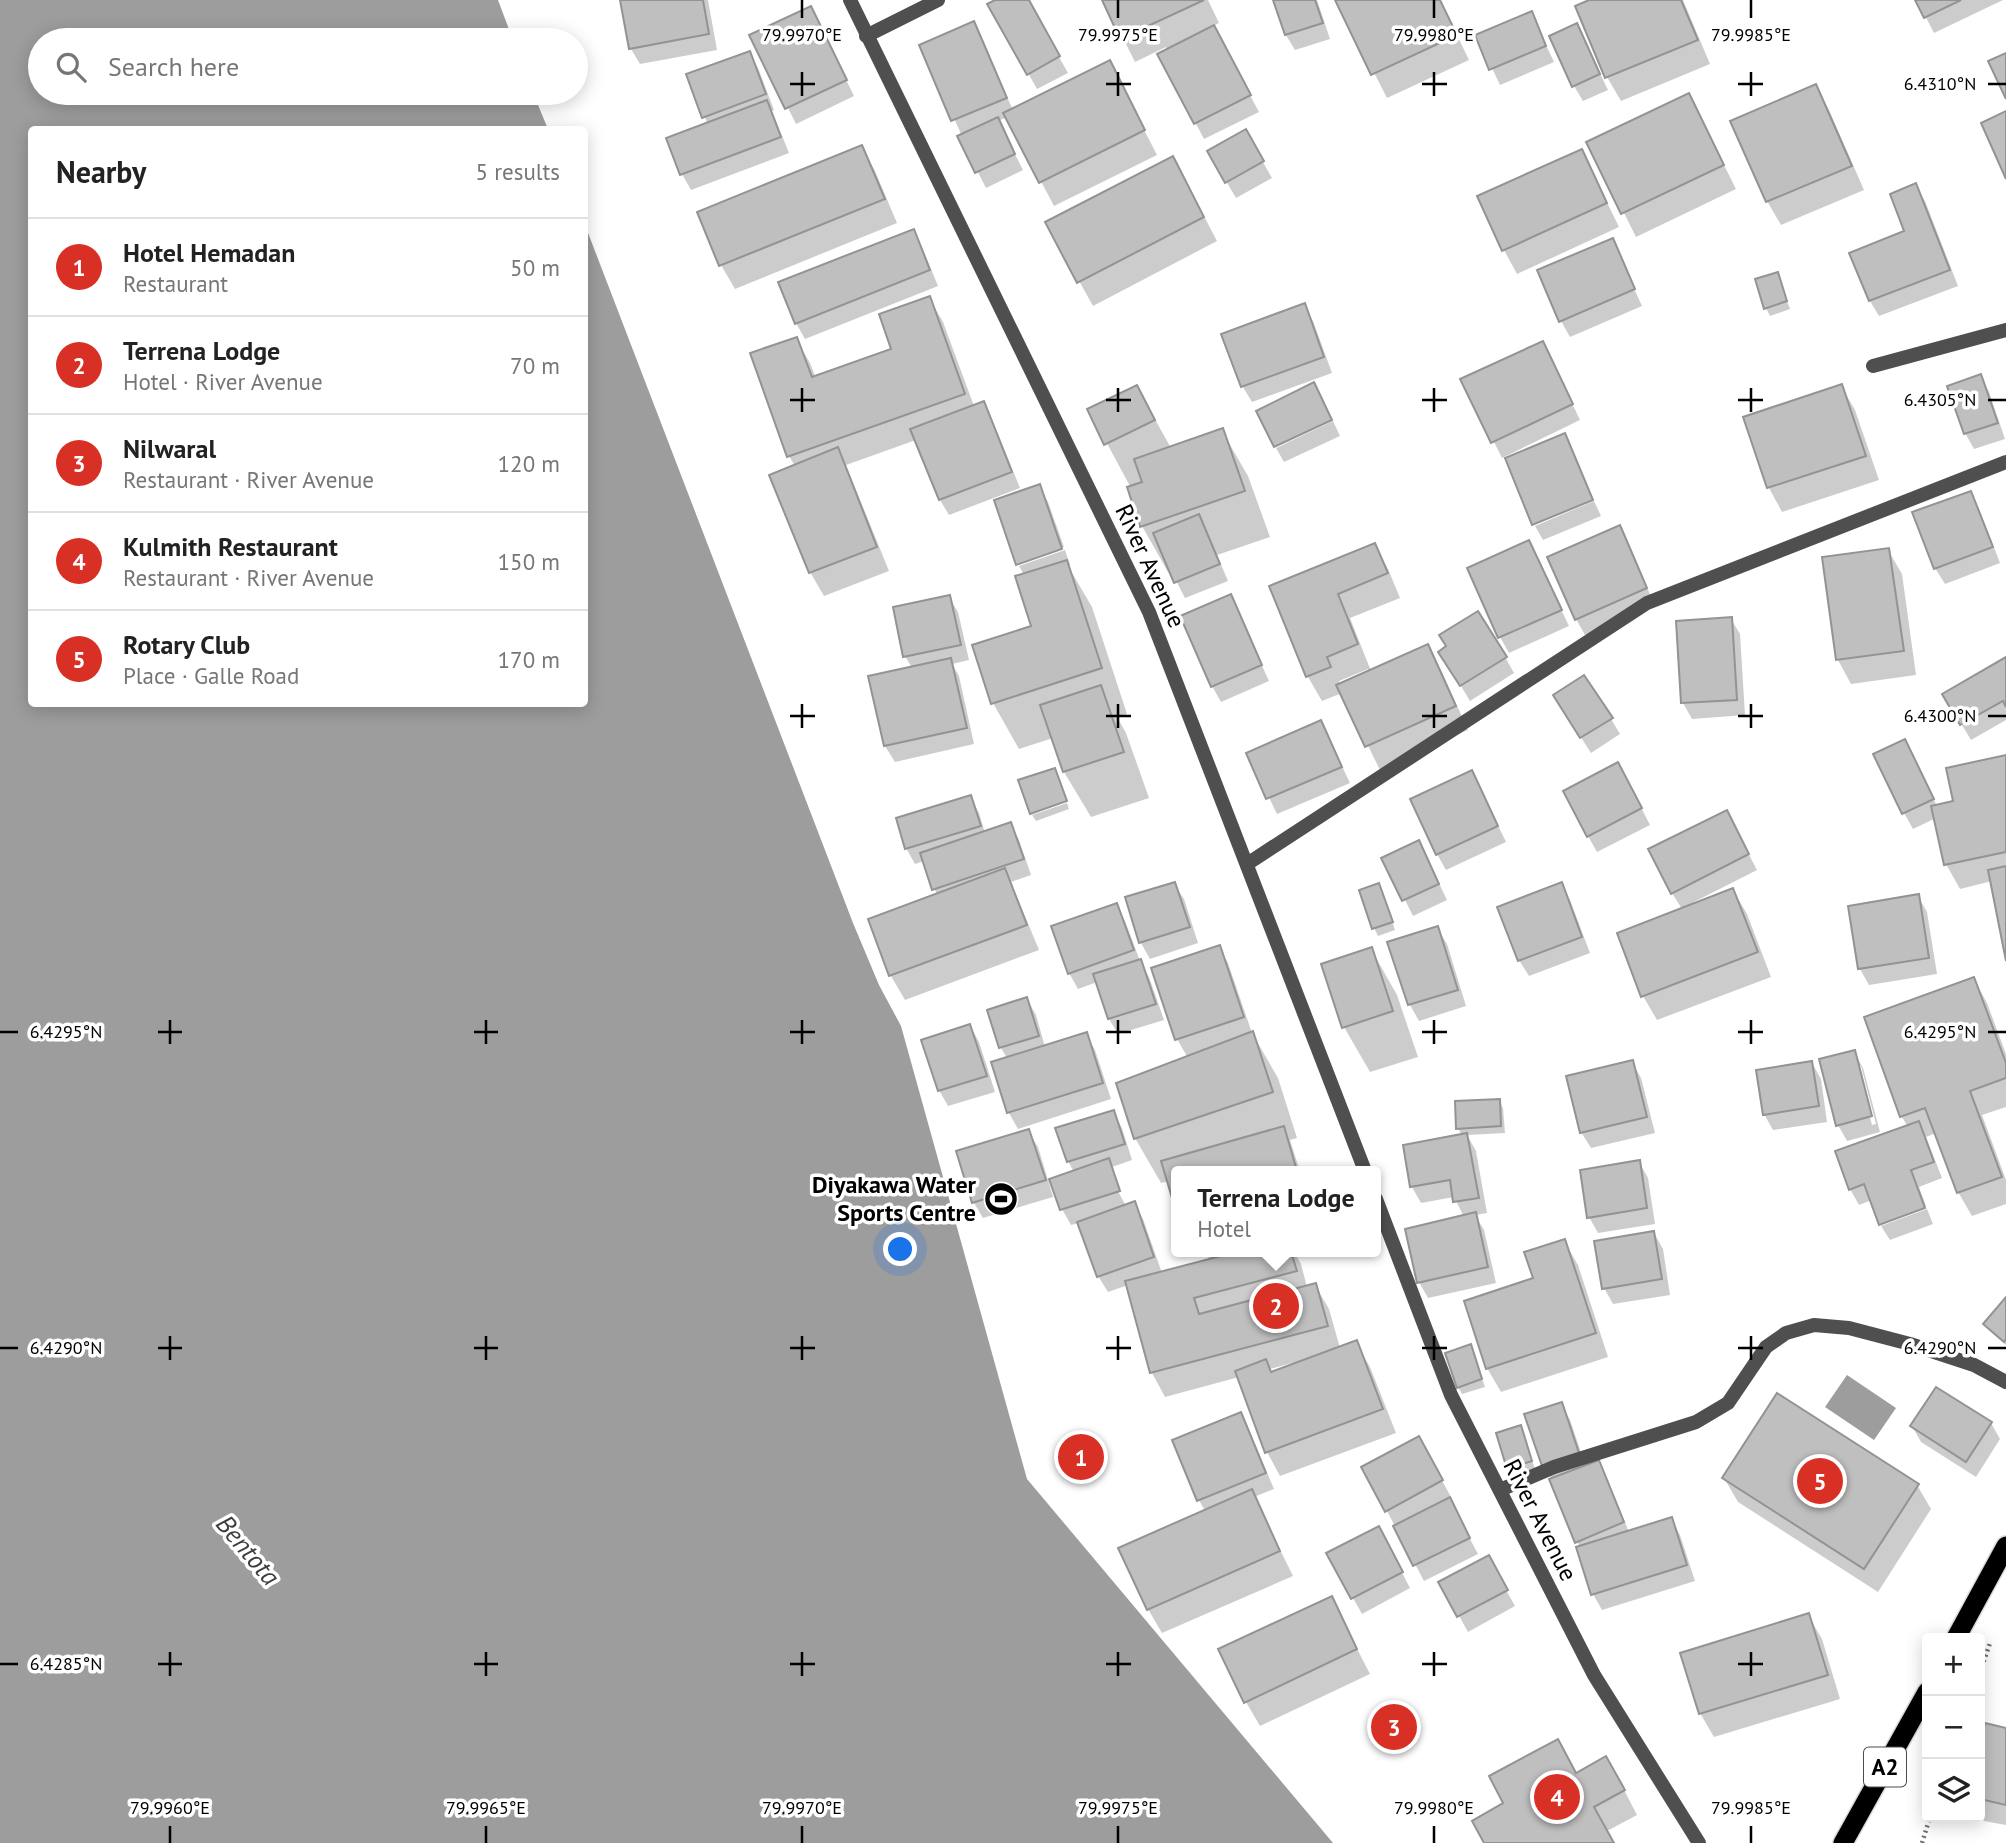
<!DOCTYPE html>
<meta charset="utf-8">
<style>
:root{--surface:#fff;--page:#f2f2f2;--text:#222;--muted:#767676;--line:#e0e0e0;--accent:#d93025}
body{margin:0;font-family:"PT Sans",sans-serif;background:var(--page);color:var(--text)}
.controls{position:absolute;right:21px;bottom:21px;display:grid;overflow:hidden;border-radius:7px;box-shadow:0 4px 18px #0003}
.controls button{width:63px;height:63px;display:grid;place-items:center;padding:0;border:0;border-bottom:2px solid var(--line);background:var(--surface);color:var(--text);font:35px sans-serif}
.you{position:absolute;left:901px;top:1250px;width:24px;height:24px;margin:-18px;border:5px solid #fff;border-radius:50%;background:#1a73e8;box-shadow:0 0 0 10px #1a73e833}
.badge{display:grid;place-items:center;width:46px;height:46px;border-radius:50%;background:var(--accent);color:#fff;font-size:23px;font-weight:700}
.pin{position:absolute;translate:-50% -50%;border:4px solid #fff;box-shadow:0 2px 7px #0006}
.popup{position:absolute;left:1171px;top:1166px;width:210px;height:91px;box-sizing:border-box;display:grid;place-content:center;border-radius:7px;background:var(--surface);filter:drop-shadow(0 2px 5px #0005);font-size:23px;white-space:nowrap;color:var(--muted)}
.popup b{font-size:26px;color:var(--text)}
.popup::after{content:'';position:absolute;left:50%;top:100%;margin-left:-14px;border:14px solid transparent;border-top-color:var(--surface)}
.list{margin:0;padding:0;list-style:none}
h2{display:flex;justify-content:space-between;align-items:center;height:91px;margin:0;padding:0 28px;font-size:30px}
h2 small{font-size:23px;font-weight:400;color:var(--muted)}
.list li{display:grid;grid-template-columns:46px 1fr auto;gap:21px;align-items:center;box-sizing:border-box;height:98px;padding:0 28px;border-top:2px solid var(--line)}
.list b{display:block;font-size:26px;white-space:nowrap}
.list p{margin:0;font-size:23px;white-space:nowrap;color:var(--muted)}
.list em{font-size:23px;font-style:normal;color:var(--muted)}
.icon{flex:none;width:38px;height:38px;fill:none;stroke:currentColor;stroke-width:2;stroke-linecap:round;stroke-linejoin:round}
.map{position:relative;flex:none;width:2006px;height:1843px;overflow:hidden}
.search{position:absolute;background:var(--surface);box-shadow:0 4px 18px #0003;left:28px;top:28px;width:560px;height:77px;display:flex;align-items:center;gap:18px;box-sizing:border-box;padding:0 24px;border-radius:38px;color:var(--muted);font-size:26px}
.panel{position:absolute;background:var(--surface);box-shadow:0 4px 18px #0003;left:28px;top:126px;width:560px;height:581px;border-radius:7px}
.map>svg:first-child{display:block}
.water{fill:#9d9d9d}
.shadow{fill:#0003;fill-rule:evenodd}
.building{fill:#bfbfbf;stroke:#939393;stroke-width:2}
.lines{fill:none;stroke-linecap:round;stroke-linejoin:round}
.trunk-casing{stroke:#dbdbdb;stroke-width:22}
.path{stroke:#717171;stroke-width:4.5;stroke-dasharray:2 3.5;stroke-linecap:butt}
.minor{stroke:#4f4f4f;stroke-width:14}
.trunk{stroke:#000;stroke-width:19}
.ticks{fill:none;stroke:#000;stroke-width:2.5}
.labels{text-anchor:middle;stroke-width:7;stroke-linejoin:round;paint-order:stroke}
.shield{fill:#fff;stroke:#4c4c4c;stroke-width:2}
.shield-label{font-size:23px;font-weight:bold;fill:#000}
.street-label{font-size:24px;fill:#000;stroke:#fff}
.poi-label{font-size:24px;font-weight:bold;fill:#000;stroke:#fff;text-anchor:end}
.water-label{font-size:26px;font-style:italic;fill:#3e3e3e;stroke:#fff}
.ticks-label{font-size:18px;text-anchor:middle;fill:#000;stroke:#fff;stroke-width:7;stroke-linejoin:round;paint-order:stroke}
</style>
<div class="map">
<svg width="2006" height="1843" viewBox="0 0 2006 1843">
<rect width="100%" height="100%" fill="#fff"/>
<!-- water -->
<g class="water">
<polygon points="0,0 498,0 513,40 40,40 40,93 533,93 548,129 32,130 32,704 584,704 585,225 853,923 879,985 901,1026 1027,1479 1333,1843 0,1843"/>
<polygon points="1847,1375 1896,1408 1874,1440 1825,1407"/>
</g>
<!-- shadow -->
<g class="shadow">
<polygon points="622,0 708,0 717,50 640,64 631,49"/>
<polygon points="999,0 1027,0 1068,73 1037,89 990,5"/>
<polygon points="1104,0 1208,0 1219,23 1213,26 1259,112 1204,139 1159,54 1168,50 1166,47 1135,62"/>
<polygon points="1275,0 1317,0 1330,39 1295,50 1286,35"/>
<polygon points="1337,0 1440,0 1469,60 1387,98"/>
<polygon points="1593,0 1683,0 1710,64 1621,101 1607,77"/>
<polygon points="1917,0 2003,0 1934,33"/>
<polygon points="1531,14 1554,62 1500,85 1477,36"/>
<polygon points="973,23 1013,110 1109,62 1157,155 1054,206 1007,117 998,121 1023,170 986,188 960,137 962,136 921,46"/>
<polygon points="819,24 854,96 796,124 752,36"/>
<polygon points="1577,26 1608,90 1583,101 1574,86"/>
<polygon points="749,53 758,68 774,110 772,111 789,153 691,190 682,174 708,125 688,75"/>
<polygon points="1816,86 1829,110 1864,190 1781,225 1767,201"/>
<polygon points="1689,95 1736,189 1636,237 1589,143"/>
<polygon points="1245,131 1272,178 1236,198 1209,152"/>
<polygon points="862,147 875,171 897,223 735,289 721,265 700,213"/>
<polygon points="1582,151 1619,227 1517,274 1504,250"/>
<polygon points="1186,182 1217,241 1093,306 1047,223"/>
<polygon points="1915,185 1925,201 1958,286 1879,316 1870,301 1851,254 1906,232"/>
<polygon points="913,231 922,247 938,286 805,339 796,323"/>
<polygon points="1612,240 1642,306 1570,337 1561,321"/>
<polygon points="1777,274 1790,309 1770,316 1766,308"/>
<polygon points="929,298 943,322 974,406 983,403 992,419 1020,488 949,515 940,500 916,440 846,465 889,571 824,596 810,572 795,466 789,456 796,339 810,363 816,378 894,350"/>
<polygon points="1304,305 1313,321 1332,373 1252,402 1243,387 1224,335"/>
<polygon points="1551,359 1580,420 1502,458 1463,380"/>
<polygon points="1980,376 1989,392 2005,439 1974,449 1965,433"/>
<polygon points="1841,386 1855,410 1879,480 1782,512 1769,488 1745,418"/>
<polygon points="1137,387 1171,448 1222,431 1248,476 1270,537 1217,555 1228,581 1185,598 1171,571 1168,572 1142,526 1131,488 1089,410"/>
<polygon points="1333,421 1340,436 1284,462 1276,448"/>
<polygon points="1564,435 1593,498 1533,523"/>
<polygon points="1039,486 1048,502 1064,547 1018,562 1018,565 996,501"/>
<polygon points="1970,493 1979,509 2000,563 1945,584 1935,568"/>
<polygon points="1594,501 1601,516 1543,540 1535,526"/>
<polygon points="1619,527 1655,605 1585,635 1576,619"/>
<polygon points="1529,542 1569,626 1509,653 1500,637"/>
<path d="M1374 545 1388 569 1400 598 1350 618 1371 671 1427 646 1441 670 1468 730 1380 770 1342 693 1322 701 1308 677 1271 587ZM1368 669 1369 672 1341 685 1339 681Z"/>
<polygon points="1065,550 1070,565 1068,566 1092,607 1127,714 1117,717 1126,733 1149,798 1091,817 1064,772 1053,738 1019,749 993,703 1033,627 1024,575 1019,566"/>
<polygon points="1888,550 1902,574 1916,675 1851,684 1838,660 1824,558"/>
<polygon points="1230,596 1269,681 1221,702 1212,686"/>
<polygon points="949,597 958,612 969,660 952,664 959,676 974,744 895,762 885,746 912,668 905,656"/>
<polygon points="1731,619 1740,634 1745,715 1692,719 1683,703"/>
<polygon points="1505,657 1514,673 1470,701 1450,668"/>
<polygon points="2006,659 2006,720 1971,740 1944,695"/>
<polygon points="1564,711 1611,719 1620,734 1591,753"/>
<polygon points="1321,722 1350,783 1277,814 1248,754"/>
<polygon points="2006,756 2006,952 1992,881 1960,889 1946,864 1936,818 1913,829 1904,813 1913,757 1937,806 1956,803"/>
<polygon points="1627,780 1650,825 1597,852 1588,836"/>
<polygon points="1480,788 1506,842 1446,870 1437,854"/>
<polygon points="970,797 979,813 985,833 1010,824 1019,840 1031,875 1011,882 1039,950 905,1000 891,976 870,920 937,895 924,861 915,864 906,848"/>
<polygon points="1067,803 1069,809 1036,821 1032,815"/>
<polygon points="1735,828 1757,870 1694,902 1695,905 1733,890 1747,914 1771,977 1657,1020 1643,996 1619,934 1682,909 1672,893"/>
<polygon points="1384,858 1427,858 1447,900 1413,916"/>
<polygon points="1174,884 1184,899 1198,943 1150,959 1141,943 1127,899"/>
<polygon points="1561,884 1570,900 1590,953 1529,976 1519,960"/>
<polygon points="1382,893 1395,930 1378,936 1374,928"/>
<polygon points="1918,896 1927,912 1937,974 1869,985 1860,969 1850,907"/>
<polygon points="1116,905 1125,921 1140,961 1149,977 1164,1020 1118,1034 1109,1019 1097,982 1078,989 1069,973"/>
<polygon points="1437,928 1447,944 1466,1006 1419,1021 1410,1005 1389,943"/>
<polygon points="1219,947 1228,963 1252,1033 1278,1078 1297,1138 1290,1140 1300,1171 1176,1171 1176,1205 1169,1181 1161,1183 1135,1138 1188,1058 1177,1039"/>
<polygon points="1371,949 1397,995 1418,1057 1370,1072 1344,1027"/>
<polygon points="1974,979 1987,1003 2006,1054 2006,1107 1982,1115 2006,1180 2006,1204 1972,1216 1958,1192 1936,1133 1926,1137 1942,1178 1919,1187 1926,1206 1880,1222 1872,1200 1859,1205 1850,1189 1908,1127 1902,1117 1866,1018"/>
<polygon points="1027,999 1036,1015 1045,1047 1086,1034 1095,1050 1111,1099 1018,1129 1009,1113 993,1063 1007,1058 1001,1048 990,1011"/>
<polygon points="970,1026 979,1042 995,1092 948,1106 939,1090"/>
<path d="M1854 1052 1863 1068 1880 1132 1847 1141 1838 1125ZM1857 1066H1861L1876 1124 1872 1125Z"/>
<polygon points="1632,1062 1641,1078 1655,1133 1591,1148 1581,1132"/>
<polygon points="1812,1063 1821,1079 1827,1122 1773,1130 1764,1114"/>
<polygon points="1499,1101 1503,1108 1505,1133 1467,1135 1476,1151 1487,1213 1475,1215 1484,1230 1496,1283 1428,1298 1419,1282 1464,1217 1454,1197 1421,1203 1412,1187 1405,1146 1462,1136 1458,1128"/>
<path d="M1113 1112 1122 1128 1132 1160 1112 1167 1122 1192 1117 1182 1114 1184 1126 1206 1134 1203 1143 1219 1162 1273 1210 1260 1205 1252H1294L1301 1264 1307 1287 1315 1285 1329 1309 1340 1348 1356 1343 1370 1367 1396 1433 1280 1476 1267 1452 1239 1377 1165 1397 1152 1373 1128 1285 1108 1292 1098 1276 1079 1223 1071 1225 1062 1209 1052 1180 1074 1172 1068 1161ZM1296 1362 1297 1364 1272 1373 1270 1369Z"/>
<polygon points="1028,1131 1038,1147 1053,1197 983,1218 974,1203 958,1153"/>
<polygon points="1639,1162 1648,1178 1655,1224 1598,1233 1589,1217"/>
<polygon points="1927,1209 1933,1224 1890,1240 1881,1226"/>
<polygon points="1654,1233 1663,1249 1670,1295 1613,1304 1604,1288"/>
<polygon points="1564,1241 1578,1265 1608,1357 1501,1392 1487,1368 1535,1280"/>
<polygon points="2006,1299 2006,1345 1990,1331 1985,1324"/>
<polygon points="1470,1346 1485,1387 1462,1394 1458,1387"/>
<polygon points="1561,1404 1570,1420 1586,1467 1598,1463 1607,1478 1629,1532 1671,1519 1680,1535 1695,1581 1602,1610 1593,1594 1580,1548 1552,1480 1544,1465"/>
<polygon points="1240,1414 1249,1430 1274,1489 1254,1497 1293,1576 1162,1633 1148,1609 1121,1549 1205,1511 1199,1500"/>
<polygon points="1991,1423 2000,1439 1976,1477 1921,1442 1912,1426"/>
<polygon points="1520,1427 1535,1469 1513,1475 1509,1468"/>
<polygon points="1419,1438 1451,1497 1448,1498 1478,1554 1424,1581 1387,1511"/>
<polygon points="1724,1478 1917,1485 1931,1509 1878,1592 1738,1502"/>
<polygon points="1387,1544 1410,1588 1362,1614 1353,1598"/>
<polygon points="1488,1558 1515,1606 1468,1632 1441,1583"/>
<polygon points="1331,1598 1370,1674 1260,1726 1246,1702"/>
<polygon points="1808,1615 1822,1639 1840,1699 1714,1737 1700,1713"/>
<polygon points="1986,1725 2006,1730 2006,1825 1984,1821 1980,1814 1980,1754"/>
<polygon points="1576,1775 1620,1782 1637,1815 1607,1831 1613,1843 1486,1843"/>
</g>
<!-- building -->
<g class="building">
<polygon points="620,0 703,0 709,34 629,49"/>
<polygon points="995,0 1029,0 1060,56 1027,75 987,4"/>
<polygon points="1102,0 1204,0 1120,39"/>
<polygon points="1273,0 1315,0 1323,23 1285,35"/>
<polygon points="1335,0 1440,0 1457,35 1371,75"/>
<polygon points="1589,0 1681,0 1698,40 1605,78 1575,6"/>
<polygon points="1915,0 1961,0 1924,18"/>
<polygon points="811,6 847,80 785,109 749,35"/>
<polygon points="1532,11 1546,46 1489,70 1475,35"/>
<polygon points="974,21 1007,98 951,121 919,45"/>
<polygon points="1577,23 1600,74 1572,87 1549,36"/>
<polygon points="1214,25 1251,95 1194,124 1157,54"/>
<polygon points="750,51 766,94 702,118 686,74"/>
<polygon points="2006,53 2006,99 1988,61"/>
<polygon points="1110,60 1145,130 1039,183 1003,113"/>
<polygon points="1816,84 1852,166 1766,202 1730,121"/>
<polygon points="1689,93 1724,165 1621,214 1586,142"/>
<polygon points="767,100 781,137 680,175 666,138"/>
<polygon points="2006,111 2006,179 1981,123"/>
<polygon points="998,117 1015,154 975,173 957,136"/>
<polygon points="1246,129 1264,161 1225,183 1207,151"/>
<polygon points="862,145 885,199 719,266 697,212"/>
<polygon points="1582,149 1607,203 1502,251 1477,196"/>
<polygon points="1173,156 1204,217 1077,283 1045,222"/>
<polygon points="1916,183 1950,270 1869,301 1849,253 1904,231 1890,194"/>
<polygon points="914,229 930,270 795,324 778,282"/>
<polygon points="1613,238 1635,289 1559,322 1537,270"/>
<polygon points="1778,272 1787,301 1764,309 1755,279"/>
<polygon points="930,296 965,394 787,457 750,353 797,337 812,377 891,349 879,314"/>
<polygon points="1305,303 1324,357 1241,387 1221,334"/>
<polygon points="1543,341 1573,404 1491,443 1460,379"/>
<polygon points="1981,374 1998,423 1964,434 1947,386"/>
<polygon points="1314,382 1332,420 1274,447 1256,411"/>
<polygon points="1842,384 1866,456 1767,488 1743,417"/>
<polygon points="1137,385 1155,420 1104,445 1087,409"/>
<polygon points="984,401 1012,472 939,500 910,429"/>
<polygon points="1223,428 1245,491 1140,527 1127,487 1142,482 1134,459"/>
<polygon points="1565,433 1593,500 1532,525 1505,458"/>
<polygon points="838,447 877,547 809,573 769,475"/>
<polygon points="1040,484 1062,549 1016,565 994,500"/>
<polygon points="1971,491 1993,547 1934,569 1912,512"/>
<polygon points="1199,514 1220,564 1174,583 1153,533"/>
<polygon points="1620,525 1647,588 1575,620 1547,557"/>
<polygon points="1529,540 1562,610 1498,638 1467,568"/>
<polygon points="1375,543 1388,573 1338,594 1358,644 1327,657 1331,667 1306,677 1269,586"/>
<polygon points="1889,548 1904,651 1836,660 1822,557"/>
<polygon points="1067,560 1102,668 991,704 972,645 1031,626 1015,576"/>
<polygon points="1231,594 1262,665 1211,687 1180,616"/>
<polygon points="950,595 961,645 903,657 893,607"/>
<polygon points="1478,611 1507,657 1460,686 1438,652 1446,646 1439,635"/>
<polygon points="1732,617 1737,700 1681,703 1676,621"/>
<polygon points="1428,644 1456,706 1365,747 1336,685"/>
<polygon points="2006,657 2006,707 2003,701 1960,725 1942,694"/>
<polygon points="951,658 967,728 884,746 868,676"/>
<polygon points="1584,675 1613,718 1580,738 1553,695"/>
<polygon points="1101,685 1124,752 1063,772 1040,705"/>
<polygon points="1321,720 1342,767 1266,799 1246,753"/>
<polygon points="1905,739 1934,799 1902,814 1873,754"/>
<polygon points="2006,755 2006,852 1944,865 1931,806 1953,801 1946,768"/>
<polygon points="1618,762 1642,808 1587,837 1563,791"/>
<polygon points="1055,768 1067,801 1030,814 1018,780"/>
<polygon points="1472,770 1498,826 1436,855 1410,799"/>
<polygon points="971,795 981,826 905,849 896,818"/>
<polygon points="1727,810 1749,854 1671,894 1648,849"/>
<polygon points="1011,822 1024,859 932,890 920,853"/>
<polygon points="1419,840 1439,884 1402,901 1381,858"/>
<polygon points="2006,866 2006,961 1988,870"/>
<polygon points="1005,868 1027,925 889,976 868,919"/>
<polygon points="1175,882 1190,927 1139,943 1125,897"/>
<polygon points="1562,882 1582,937 1518,961 1497,907"/>
<polygon points="1379,883 1393,922 1372,929 1359,890"/>
<polygon points="1733,888 1758,952 1641,997 1617,933"/>
<polygon points="1919,894 1929,958 1858,969 1848,906"/>
<polygon points="1117,903 1134,950 1068,974 1051,926"/>
<polygon points="1438,926 1458,990 1408,1005 1387,942"/>
<polygon points="1220,945 1244,1017 1175,1040 1151,968"/>
<polygon points="1372,947 1393,1011 1342,1028 1321,964"/>
<polygon points="1141,959 1156,1004 1108,1019 1093,974"/>
<polygon points="1974,977 2006,1063 2006,1078 1970,1091 2002,1177 1957,1193 1925,1108 1900,1117 1864,1017"/>
<polygon points="1027,997 1039,1036 999,1048 987,1010"/>
<polygon points="970,1024 987,1076 938,1091 921,1040"/>
<polygon points="1253,1031 1273,1092 1134,1139 1116,1083"/>
<polygon points="1087,1032 1103,1083 1007,1113 991,1062"/>
<polygon points="1855,1050 1872,1116 1836,1126 1819,1059"/>
<polygon points="1633,1060 1647,1117 1580,1133 1566,1076"/>
<polygon points="1812,1061 1819,1106 1763,1115 1756,1070"/>
<polygon points="1500,1099 1501,1126 1456,1129 1455,1101"/>
<polygon points="1114,1110 1125,1144 1067,1162 1055,1128"/>
<polygon points="1919,1121 1934,1162 1911,1170 1925,1208 1879,1225 1864,1184 1849,1190 1835,1151"/>
<polygon points="1284,1126 1297,1171 1176,1171 1175,1208 1161,1161"/>
<polygon points="1029,1129 1046,1180 972,1203 956,1151"/>
<polygon points="1467,1133 1479,1198 1453,1202 1450,1180 1410,1187 1403,1145"/>
<polygon points="1109,1158 1120,1191 1060,1210 1049,1179"/>
<polygon points="1640,1160 1647,1208 1587,1218 1580,1170"/>
<polygon points="1135,1201 1154,1257 1097,1277 1077,1222"/>
<polygon points="1476,1212 1488,1267 1417,1283 1405,1229"/>
<polygon points="1654,1231 1662,1279 1602,1289 1594,1241"/>
<polygon points="1565,1239 1596,1333 1486,1369 1464,1301 1533,1278 1524,1252"/>
<polygon points="1236,1252 1291,1252 1297,1271 1194,1298 1199,1314 1316,1283 1328,1326 1150,1373 1125,1281"/>
<polygon points="2006,1297 2006,1339 2004,1342 1983,1324"/>
<polygon points="1357,1340 1383,1409 1265,1453 1235,1371 1266,1359 1271,1372"/>
<polygon points="1471,1344 1482,1379 1457,1388 1445,1353"/>
<polygon points="1936,1387 1992,1422 1966,1462 1910,1426"/>
<polygon points="1777,1393 1919,1484 1864,1569 1722,1478"/>
<polygon points="1562,1402 1579,1453 1542,1466 1524,1414"/>
<polygon points="1241,1412 1266,1473 1197,1501 1172,1440"/>
<polygon points="1521,1425 1532,1461 1507,1469 1496,1433"/>
<polygon points="1419,1436 1443,1480 1385,1512 1361,1467"/>
<polygon points="1599,1460 1624,1522 1575,1543 1549,1479"/>
<polygon points="1252,1489 1280,1551 1147,1610 1118,1548"/>
<polygon points="1450,1497 1470,1538 1413,1566 1393,1526"/>
<polygon points="1672,1517 1687,1565 1591,1595 1576,1547"/>
<polygon points="1379,1526 1403,1572 1351,1599 1326,1553"/>
<polygon points="1489,1555 1508,1590 1457,1617 1438,1582"/>
<polygon points="1332,1596 1357,1649 1244,1703 1218,1649"/>
<polygon points="1809,1613 1828,1675 1699,1714 1680,1653"/>
<polygon points="1985,1723 2006,1728 2006,1805 1980,1799 1980,1746"/>
<polygon points="1558,1739 1576,1773 1606,1756 1625,1790 1594,1807 1614,1843 1484,1843 1472,1821 1503,1803 1489,1776"/>
</g>
<g class="lines">
<!-- trunk casing -->
<g class="trunk-casing">
<g id="trunk">
<polyline points="1956,1638 2006,1546"/>
<polyline points="1843,1843 1927,1692"/>
</g>
</g>
<!-- path -->
<g class="path">
<polyline points="1980,1672 1990,1643"/>
<polyline points="1922,1843 1930,1817"/>
</g>
<!-- minor -->
<g class="minor">
<polyline points="850,0 1149,612 1365,1171"/>
<polyline points="866,36 938,0"/>
<polyline points="1873,366 2006,330"/>
<polyline points="1247,864 1647,603 2006,462"/>
<polyline points="1376,1199 1451,1395 1594,1675 1699,1843"/>
<polyline points="1500,1490 1554,1467 1696,1422 1728,1403 1766,1347 1786,1333 1814,1325 1849,1328 1910,1344 1974,1365 2006,1382"/>
</g>
<!-- trunk -->
<use href="#trunk" class="trunk"/>
</g>
<!-- ticks -->
<path class="ticks" d="M802 0V18M1118 0V18M1434 0V18M1751 0V18M802 72V96M1118 72V96M1434 72V96M1751 72V96M790 84H815M1106 84H1131M1422 84H1447M1738 84H1763M1988 84H2006M802 388V412M1118 388V412M1434 388V412M1751 388V412M790 400H815M1106 400H1131M1422 400H1447M1738 400H1763M1988 400H2006M802 704V728M1118 704V728M1434 704V728M1751 704V728M790 716H815M1106 716H1131M1422 716H1447M1738 716H1763M1988 716H2006M170 1020V1044M486 1020V1044M802 1020V1044M1118 1020V1044M1434 1020V1044M1751 1020V1044M0 1032H18M158 1032H182M474 1032H498M790 1032H815M1106 1032H1131M1422 1032H1447M1738 1032H1763M1988 1032H2006M170 1336V1360M486 1336V1360M802 1336V1360M1118 1336V1360M1434 1336V1360M1751 1336V1360M0 1348H18M158 1348H182M474 1348H498M790 1348H815M1106 1348H1131M1422 1348H1447M1738 1348H1763M1988 1348H2006M170 1652V1676M486 1652V1676M802 1652V1676M1118 1652V1676M1434 1652V1676M1751 1652V1676M0 1664H18M158 1664H182M474 1664H498M790 1664H815M1106 1664H1131M1422 1664H1447M1738 1664H1763M170 1826V1843M486 1826V1843M802 1826V1843M1118 1826V1843M1434 1826V1843M1751 1826V1843"/>
<!-- icons -->
<defs>
<g id="stadium-disc" transform="scale(1.75)"><circle r="9.5" fill="#000" stroke="#fff"/><path d="M0-5a6.5 5 0 1 0 0 10a6.5 5 0 1 0 0-10ZM-3.5-1.8h7v3.6h-7Z" fill="#fff"/></g>
</defs>
<g fill-rule="evenodd">
<use href="#stadium-disc" x="1001" y="1199"/>
</g>
<g class="labels">
<!-- shield labels -->
<rect class="shield" x="1864" y="1747.5" width="42" height="39" rx="5"/>
<g class="shield-label">
<text x="1885" y="1775">A2</text>
</g>
<!-- street labels -->
<g class="street-label">
<text transform="translate(1150 566) rotate(65)" y="8">River Avenue</text>
<text transform="translate(1540 1520) rotate(63)" y="8">River Avenue</text>
</g>
<!-- poi labels -->
<g class="poi-label">
<text x="976" y="1193">Diyakawa Water<tspan x="976" dy="28">Sports Centre</tspan></text>
</g>
<!-- water labels -->
<g class="water-label">
<text transform="translate(248 1550) rotate(50)" y="9">Bentota</text>
</g>
</g>
<g class="ticks-label">
<text x="802" y="41">79.9970°E</text>
<text x="1118" y="41">79.9975°E</text>
<text x="1434" y="41">79.9980°E</text>
<text x="1751" y="41">79.9985°E</text>
<text x="1940" y="90">6.4310°N</text>
<text x="1940" y="406">6.4305°N</text>
<text x="1940" y="722">6.4300°N</text>
<text x="66" y="1038">6.4295°N</text>
<text x="1940" y="1038">6.4295°N</text>
<text x="66" y="1354">6.4290°N</text>
<text x="1940" y="1354">6.4290°N</text>
<text x="66" y="1670">6.4285°N</text>
<text x="170" y="1814">79.9960°E</text>
<text x="486" y="1814">79.9965°E</text>
<text x="802" y="1814">79.9970°E</text>
<text x="1118" y="1814">79.9975°E</text>
<text x="1434" y="1814">79.9980°E</text>
<text x="1751" y="1814">79.9985°E</text>
</g>
</svg>
<div class="controls">
<button>+</button>
<button>−</button>
<button><svg class="icon" aria-label="layers" viewBox="0 0 24 24"><path d="M12 4l9 5-9 5-9-5zM3 14l9 5 9-5"/></svg></button>
</div>
<div class="you"></div>
<div class="pin badge" style="left:1081px;top:1457px">1</div>
<div class="pin badge" style="left:1276px;top:1306px">2</div>
<div class="popup"><b>Terrena Lodge</b>Hotel</div>
<div class="pin badge" style="left:1394px;top:1727px">3</div>
<div class="pin badge" style="left:1557px;top:1797px">4</div>
<div class="pin badge" style="left:1820px;top:1481px">5</div>
<div class="search"><svg class="icon" aria-label="search" viewBox="0 0 24 24"><circle cx="10" cy="10" r="6"/><path d="M15 15l6 6"/></svg>Search here</div>
<section class="panel">
<h2>Nearby<small>5 results</small></h2>
<ul class="list">
<li><span class="badge">1</span><div><b>Hotel Hemadan</b><p>Restaurant</p></div><em>50 m</em></li>
<li><span class="badge">2</span><div><b>Terrena Lodge</b><p>Hotel · River Avenue</p></div><em>70 m</em></li>
<li><span class="badge">3</span><div><b>Nilwaral</b><p>Restaurant · River Avenue</p></div><em>120 m</em></li>
<li><span class="badge">4</span><div><b>Kulmith Restaurant</b><p>Restaurant · River Avenue</p></div><em>150 m</em></li>
<li><span class="badge">5</span><div><b>Rotary Club</b><p>Place · Galle Road</p></div><em>170 m</em></li>
</ul>
</section>
</div>
